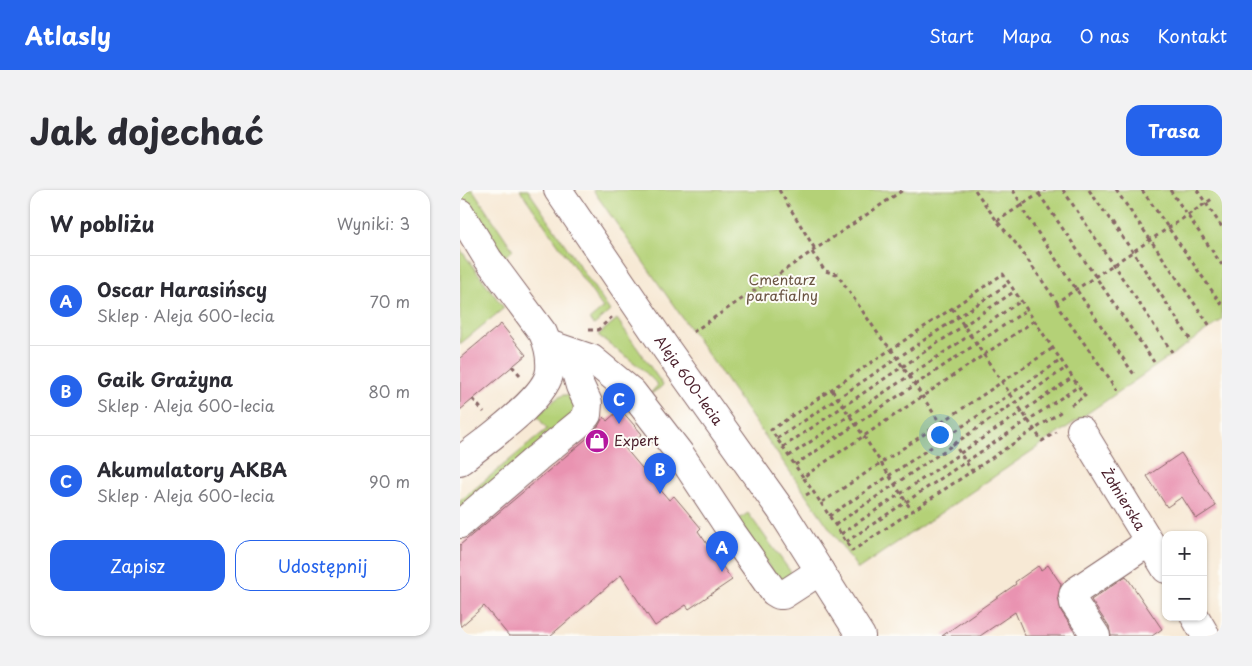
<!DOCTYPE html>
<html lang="pl">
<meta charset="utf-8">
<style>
:root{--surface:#fff;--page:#f2f2f3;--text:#2b2b33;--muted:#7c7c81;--line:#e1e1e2;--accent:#2563eb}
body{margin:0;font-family:"Playpen Sans",sans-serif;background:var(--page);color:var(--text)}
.controls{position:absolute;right:15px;bottom:15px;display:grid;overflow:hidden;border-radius:10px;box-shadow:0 1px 4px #0004}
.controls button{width:45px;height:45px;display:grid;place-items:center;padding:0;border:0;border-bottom:1px solid var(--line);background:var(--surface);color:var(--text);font:25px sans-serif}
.you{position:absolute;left:479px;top:244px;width:18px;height:18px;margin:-12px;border:4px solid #fff;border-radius:50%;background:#1a73e8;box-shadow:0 0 0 8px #1a73e833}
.badge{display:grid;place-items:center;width:32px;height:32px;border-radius:50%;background:var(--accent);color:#fff;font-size:16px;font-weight:700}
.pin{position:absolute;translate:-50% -41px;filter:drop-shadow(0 1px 2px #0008)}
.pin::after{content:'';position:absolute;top:26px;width:18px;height:15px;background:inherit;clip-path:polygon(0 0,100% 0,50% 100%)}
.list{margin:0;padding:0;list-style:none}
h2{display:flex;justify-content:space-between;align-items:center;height:65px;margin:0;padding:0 20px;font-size:21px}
h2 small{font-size:16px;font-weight:400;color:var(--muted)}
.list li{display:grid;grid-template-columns:32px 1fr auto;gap:15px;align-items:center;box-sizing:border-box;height:90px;padding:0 20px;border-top:1px solid var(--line)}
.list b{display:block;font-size:19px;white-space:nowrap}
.list p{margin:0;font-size:16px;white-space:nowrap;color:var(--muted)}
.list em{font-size:16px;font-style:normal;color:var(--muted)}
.actions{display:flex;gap:10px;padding:15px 20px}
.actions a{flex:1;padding:11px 0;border:1px solid var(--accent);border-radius:15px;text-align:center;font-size:18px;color:var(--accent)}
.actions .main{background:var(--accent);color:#fff}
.map{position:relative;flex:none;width:762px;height:446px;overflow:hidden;border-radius:15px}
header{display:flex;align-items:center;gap:30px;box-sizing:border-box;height:70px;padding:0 25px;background:var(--accent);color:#fff}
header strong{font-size:24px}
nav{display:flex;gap:28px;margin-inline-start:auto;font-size:18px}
.intro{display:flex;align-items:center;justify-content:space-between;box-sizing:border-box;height:120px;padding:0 30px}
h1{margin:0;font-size:35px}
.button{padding:12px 22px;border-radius:15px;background:var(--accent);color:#fff;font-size:18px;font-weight:700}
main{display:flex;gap:30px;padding:0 30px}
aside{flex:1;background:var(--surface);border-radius:15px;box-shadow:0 1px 4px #0004}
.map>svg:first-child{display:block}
.green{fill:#b4d177;stroke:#7f7851}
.building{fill:#e993b1}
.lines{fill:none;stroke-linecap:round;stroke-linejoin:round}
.minor-casing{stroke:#876666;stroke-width:30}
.major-casing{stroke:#876666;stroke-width:30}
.path{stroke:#876666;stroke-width:3;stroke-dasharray:4 4;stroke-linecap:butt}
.minor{stroke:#fff;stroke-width:28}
.major{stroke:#fff;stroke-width:28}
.labels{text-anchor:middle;stroke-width:4;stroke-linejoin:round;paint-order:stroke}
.park-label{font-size:14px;fill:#6a5442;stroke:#fdfcf7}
.street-label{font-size:14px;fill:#4a1f2b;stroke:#fdfcf7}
.poi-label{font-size:14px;fill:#4a1f2b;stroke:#fdfcf7;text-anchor:start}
</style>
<header>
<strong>Atlasly</strong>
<nav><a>Start</a><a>Mapa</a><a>O nas</a><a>Kontakt</a></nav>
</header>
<div class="intro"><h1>Jak dojechać</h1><a class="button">Trasa</a></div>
<main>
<aside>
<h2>W pobliżu<small>Wyniki: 3</small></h2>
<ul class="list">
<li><span class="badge">A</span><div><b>Oscar Harasińscy</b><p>Sklep · Aleja 600-lecia</p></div><em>70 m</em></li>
<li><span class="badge">B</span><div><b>Gaik Grażyna</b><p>Sklep · Aleja 600-lecia</p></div><em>80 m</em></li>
<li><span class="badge">C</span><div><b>Akumulatory AKBA</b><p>Sklep · Aleja 600-lecia</p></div><em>90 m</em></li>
</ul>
<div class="actions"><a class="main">Zapisz</a><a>Udostępnij</a></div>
</aside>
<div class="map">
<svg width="762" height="446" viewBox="0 0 762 446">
<rect width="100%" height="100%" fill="#fdfcf7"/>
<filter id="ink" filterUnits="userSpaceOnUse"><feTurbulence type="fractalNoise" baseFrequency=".02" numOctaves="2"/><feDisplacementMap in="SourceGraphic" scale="10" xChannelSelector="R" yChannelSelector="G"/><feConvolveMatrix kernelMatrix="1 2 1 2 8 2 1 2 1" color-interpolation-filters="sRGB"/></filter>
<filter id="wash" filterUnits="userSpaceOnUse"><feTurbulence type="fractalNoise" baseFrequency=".0096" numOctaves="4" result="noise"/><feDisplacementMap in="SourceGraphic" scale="20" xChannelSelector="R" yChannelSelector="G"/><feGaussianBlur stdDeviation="1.12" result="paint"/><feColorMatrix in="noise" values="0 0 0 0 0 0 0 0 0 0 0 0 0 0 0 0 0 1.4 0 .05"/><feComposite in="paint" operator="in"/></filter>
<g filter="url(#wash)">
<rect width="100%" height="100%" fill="#f7e9d5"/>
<!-- green -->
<g class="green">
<polygon points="0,0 13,0 53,60 40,71 0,5"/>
<polygon points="60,0 68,0 150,121 134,135 129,130 143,118"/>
<polygon points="133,0 757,0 762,7 762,130 647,210 398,379"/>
<polygon points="0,59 44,118 0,154"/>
<polygon points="157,129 203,195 200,198 189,205 198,195 181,178 138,145"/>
<polygon points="103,205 109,205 119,221 0,323 0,311 87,239 77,226 96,209"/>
<polygon points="288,323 338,392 322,394 276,331"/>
</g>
<g id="blocks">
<!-- building -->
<g class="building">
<polygon points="41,134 66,165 0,220 0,168"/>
<polygon points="160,219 182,244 165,258 209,310 214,306 241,338 238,341 272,390 229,419 226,415 195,436 161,385 90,446 49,446 24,416 0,437 0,355 131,245 139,235 142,229 144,227 147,231"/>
<polygon points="721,263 756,316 736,329 722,307 707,317 687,286"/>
<polygon points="588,375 601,394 598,407 601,421 617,446 565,446 555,422 520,446 482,446 556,394 555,392 578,376 581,380"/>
<polygon points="666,386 702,439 692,446 651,446 649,437 631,410"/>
</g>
</g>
</g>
<g filter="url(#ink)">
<use href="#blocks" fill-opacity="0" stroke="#876666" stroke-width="1"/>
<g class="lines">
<!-- minor casing -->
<g class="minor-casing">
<g id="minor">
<path d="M0 23 28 69 83 143C88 154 91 167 90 180 88 208 22 253 0 271"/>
<polyline points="88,154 132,169 172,202 220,264 273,344 314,402 319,405 323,405 360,381"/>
<path id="s1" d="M621 240 706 379"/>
<polyline points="0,334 77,268 121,232 127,225 128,213 120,196 110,162"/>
<polyline points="735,427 746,446"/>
<polyline points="636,446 614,413 613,405 616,401 689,352"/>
</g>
</g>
<!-- major casing -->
<g class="major-casing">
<g id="major">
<path id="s2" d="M98 0 207 160 321 320 401 446"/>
</g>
</g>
<!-- path -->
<g class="path">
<polyline points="319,0 355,59"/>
<polyline points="515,0 537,31 558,56 597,112 752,9"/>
<polyline points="553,0 562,15 564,22 675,186"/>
<polyline points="603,0 712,162"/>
<polyline points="629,0 673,62 730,149"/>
<polyline points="656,0 750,136"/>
<polyline points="682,0 762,115"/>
<polyline points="710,0 762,75"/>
<polyline points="737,0 762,37"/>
<polyline points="579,4 694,172"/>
<polyline points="537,31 585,0"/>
<polyline points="352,62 365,81 377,84 421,148 431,159 512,281"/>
<polyline points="597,112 600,120 658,200"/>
<polyline points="492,118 582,251 596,242"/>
<polyline points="574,131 343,287 361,313 593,158"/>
<polyline points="129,140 138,140 154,125"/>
<polyline points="233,142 443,0"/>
<polyline points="52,176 60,185"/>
<polyline points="372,200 403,245 452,321"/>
<polyline points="13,209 24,222"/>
<polyline points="317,249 549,93"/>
<polyline points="323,257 555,101"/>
<polyline points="329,266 561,111"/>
<polyline points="335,275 567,120"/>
<polyline points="343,287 311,240 543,84 625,206 609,216"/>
<polyline points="346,305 353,301"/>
<polyline points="361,313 392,361 602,221"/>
<polyline points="369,326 601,170"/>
<polyline points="375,335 606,178"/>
<polyline points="381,344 613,187"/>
<polyline points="386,352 619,196"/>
</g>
<!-- minor -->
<use href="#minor" class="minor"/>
<!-- major -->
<use href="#major" class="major"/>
</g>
</g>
<!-- icons -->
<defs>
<g id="shop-disc" transform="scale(1.25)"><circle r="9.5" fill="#b5179e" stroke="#fdfcf7"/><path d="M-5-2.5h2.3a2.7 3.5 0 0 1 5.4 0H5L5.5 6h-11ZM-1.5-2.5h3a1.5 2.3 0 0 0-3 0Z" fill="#fff"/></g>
</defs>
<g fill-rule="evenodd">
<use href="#shop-disc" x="137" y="251"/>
</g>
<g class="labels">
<!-- park labels -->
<g class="park-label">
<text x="322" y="95">Cmentarz<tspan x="322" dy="16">parafialny</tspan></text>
</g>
<!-- street labels -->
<g class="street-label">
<text dy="5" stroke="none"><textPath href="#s2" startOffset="231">Aleja 600-lecia</textPath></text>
<text dy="5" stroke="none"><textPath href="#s1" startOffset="81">Żołnierska</textPath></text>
</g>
<!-- poi labels -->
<g class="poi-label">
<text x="154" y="256">Expert</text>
</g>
</g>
</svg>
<div class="controls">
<button>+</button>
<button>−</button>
</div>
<div class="you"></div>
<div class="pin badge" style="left:262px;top:382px">A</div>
<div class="pin badge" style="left:200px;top:304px">B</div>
<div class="pin badge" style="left:159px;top:234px">C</div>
</div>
</main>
